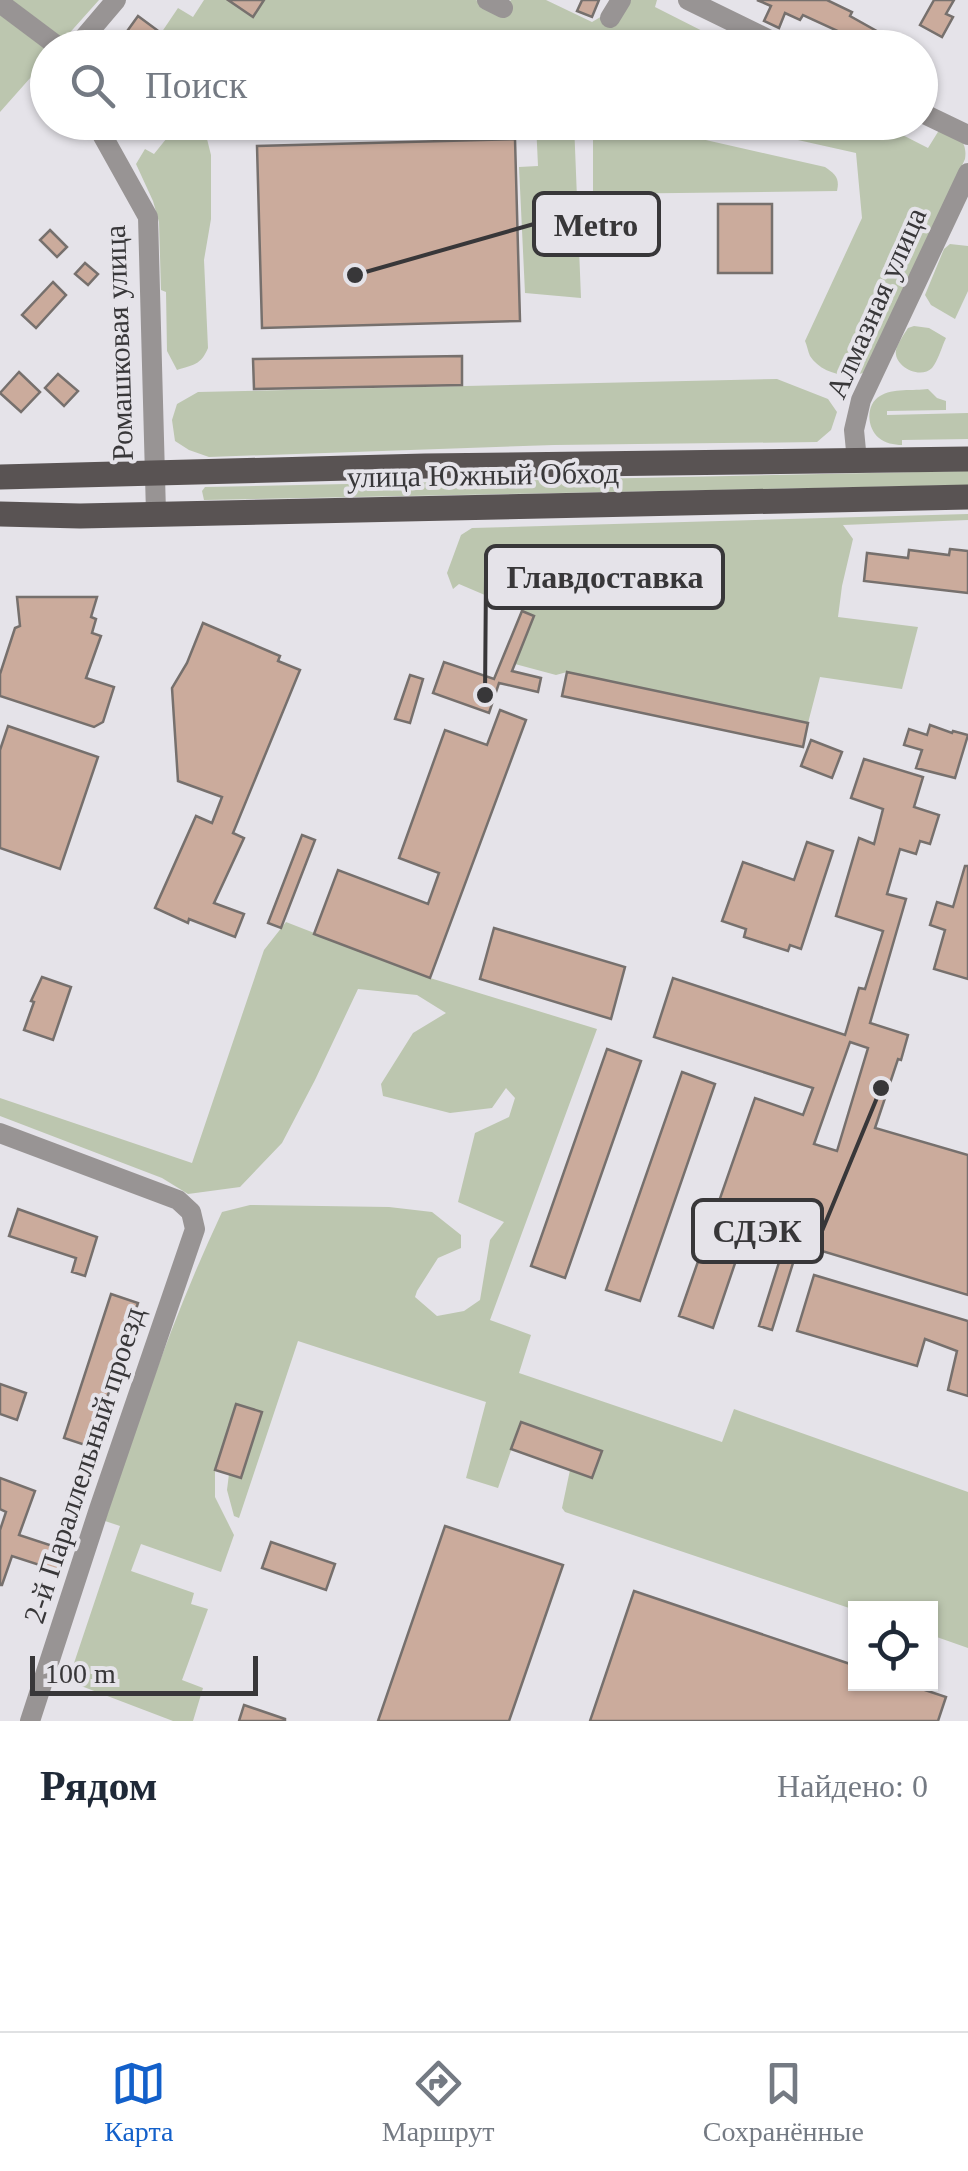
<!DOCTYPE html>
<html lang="ru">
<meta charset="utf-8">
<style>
:root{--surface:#fff;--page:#f6f6f7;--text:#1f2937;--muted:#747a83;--line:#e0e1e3;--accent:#1360ca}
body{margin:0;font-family:"Times New Roman",serif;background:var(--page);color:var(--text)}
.controls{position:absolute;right:30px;bottom:30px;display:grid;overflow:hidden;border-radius:0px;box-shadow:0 2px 8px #0004}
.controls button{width:90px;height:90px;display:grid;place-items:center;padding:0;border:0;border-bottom:2px solid var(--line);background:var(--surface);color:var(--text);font:50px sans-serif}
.scale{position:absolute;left:30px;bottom:25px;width:228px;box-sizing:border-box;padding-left:10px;border:5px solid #383739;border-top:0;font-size:28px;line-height:35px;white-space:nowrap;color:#383739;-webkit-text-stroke:8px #e5e3e9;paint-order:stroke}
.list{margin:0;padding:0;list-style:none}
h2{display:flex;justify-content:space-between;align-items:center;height:130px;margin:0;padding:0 40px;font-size:42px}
h2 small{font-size:32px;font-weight:400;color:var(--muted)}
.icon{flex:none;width:55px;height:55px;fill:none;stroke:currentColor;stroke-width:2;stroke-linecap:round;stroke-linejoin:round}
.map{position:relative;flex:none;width:968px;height:1721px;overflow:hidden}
.search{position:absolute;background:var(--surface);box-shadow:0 2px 8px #0004;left:30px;right:30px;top:30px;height:110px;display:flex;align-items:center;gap:25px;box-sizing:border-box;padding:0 35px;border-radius:55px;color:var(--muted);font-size:38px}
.sheet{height:310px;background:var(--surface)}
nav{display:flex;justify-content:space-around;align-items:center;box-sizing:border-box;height:140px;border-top:2px solid var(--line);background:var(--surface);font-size:28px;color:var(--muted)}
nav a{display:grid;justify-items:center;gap:5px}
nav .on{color:var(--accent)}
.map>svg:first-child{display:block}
.green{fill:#bcc6af}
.building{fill:#cbab9c;stroke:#76706d;stroke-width:2.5;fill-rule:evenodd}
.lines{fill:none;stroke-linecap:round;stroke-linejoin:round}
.minor{stroke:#989494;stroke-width:20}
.major{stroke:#595353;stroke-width:25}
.labels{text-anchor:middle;stroke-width:8;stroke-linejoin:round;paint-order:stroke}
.street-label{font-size:30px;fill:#383739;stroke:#e5e3e9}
.leader{fill:none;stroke:#383739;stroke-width:4}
.callout-dot{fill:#383739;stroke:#e5e3e9;stroke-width:4}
.callout{fill:#e5e3e9;stroke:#383739;stroke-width:4}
.callout-label{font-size:32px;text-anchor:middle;font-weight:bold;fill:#383739}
</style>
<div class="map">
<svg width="968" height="1721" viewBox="0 0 968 1721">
<rect width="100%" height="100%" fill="#e5e3e9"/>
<!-- green -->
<g class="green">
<polygon points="0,0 99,0 57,47 48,48 47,59 0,112"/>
<polygon points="204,0 228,0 253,16 264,0 476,0 501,12 511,0 546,0 592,22 629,0 657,0 655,7 734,47 190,48 187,46 185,47 151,48 178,8 193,17"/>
<path d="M593 122 631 123 825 167C835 174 840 178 837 191L593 194Z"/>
<path d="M179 123H212L207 139 211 155V219L204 260 208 348C201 365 193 365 177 370L167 351 166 292 161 290 159 222 153 201 136 164 145 149 154 154Z"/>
<polygon points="536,123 574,123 581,298 525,293 519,167 538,166"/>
<path d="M721 123H879L928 148 941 127C956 136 968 139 965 159L869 370C852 381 821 374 810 356 808 352 807 345 805 341L862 218 856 153Z"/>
<polygon points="950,244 968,246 968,291 955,319 931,305 925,295 944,249"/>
<path d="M914 326 929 328 946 338C942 346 938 361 932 368 920 380 893 366 896 350 898 343 904 334 908 328Z"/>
<polygon points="777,379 828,399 837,412 831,430 817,442 554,445 209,457 189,450 175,441 172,420 177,404 198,392"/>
<path d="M928 389 937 398 946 401V410L887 411V415L968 413V439L902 440V445C894 445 885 443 879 438 867 428 865 405 880 396 892 388 914 391 928 389Z"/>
<polygon points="968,471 968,485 204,500 202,491 205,487"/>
<polygon points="968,514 968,520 843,525 853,539 842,586 838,617 918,627 902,689 820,677 808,723 567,672 556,675 515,664 534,616 459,584 453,589 447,573 461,535 472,528"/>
<path d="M286 922 430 978 597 1029 490 1320 531 1335 519 1373 722 1442 734 1409 968 1492V1648L931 1635 930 1608 855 1610 565 1512 562 1508 570 1470 592 1478 601 1451 521 1422 498 1488 466 1478 486 1402 298 1341 239 1518 234 1516 227 1490 229 1474 242 1477 262 1412 236 1404 215 1470V1497L234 1535 221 1572 141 1544 131 1571 194 1593 191 1604 208 1609 182 1680 203 1688 193 1721H173L68 1681 120 1526 105 1521C139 1416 175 1312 222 1212L250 1205 389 1207 432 1212 461 1235V1248L438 1258 417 1291 415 1297 437 1316 464 1311 480 1300 490 1240 504 1222 458 1202 475 1133 509 1117 515 1098 506 1088 492 1108 450 1113 383 1096 381 1084 413 1033 446 1013 417 995 358 989 315 1080 282 1143 240 1187 188 1194 162 1178 0 1116V1098L192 1163 264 950Z"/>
</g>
<!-- building -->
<g class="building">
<polygon points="228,0 264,0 253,17"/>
<polygon points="582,0 599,0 592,17 577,11"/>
<polygon points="757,0 827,0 852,12 850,16 907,48 846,48 851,37 803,15 800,20 785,13 779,28 764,21 771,6"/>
<polygon points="934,0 954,0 946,14 953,17 942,37 920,25"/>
<polygon points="138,16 161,33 151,48 115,48"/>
<polygon points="515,139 520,321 262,328 257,146"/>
<rect x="718" y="204" width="54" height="69"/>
<polygon points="50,230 67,247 57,257 40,240"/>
<polygon points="85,263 98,274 88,285 75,274"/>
<polygon points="53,282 66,295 36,328 22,315"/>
<polygon points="462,356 462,385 254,389 253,359"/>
<polygon points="19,372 40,392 21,412 0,393"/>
<polygon points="58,374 78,391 64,406 45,388"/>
<polygon points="950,549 968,551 968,593 864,581 867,553 908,558 909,550 949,555"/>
<polygon points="17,597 97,597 91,617 96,619 92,633 101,636 86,678 114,687 103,722 94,727 0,696 0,674 15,628 20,626"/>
<polygon points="522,611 534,616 512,671 541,678 538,692 499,683 489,713 433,693 444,662 494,679"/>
<polygon points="203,623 280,656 278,661 300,670 233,833 244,838 214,903 244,914 235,937 189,919 188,923 155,908 196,816 212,823 222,797 178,781 172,688 187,663"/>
<polygon points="567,672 808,723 803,747 562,696"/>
<polygon points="410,675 423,679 410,723 395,719"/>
<polygon points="500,710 526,720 430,978 314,934 338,870 428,904 439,873 399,858 445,730 487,745"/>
<polygon points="930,725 952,733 953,731 968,735 955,778 916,768 922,750 904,745 909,729 927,735"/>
<polygon points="8,726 98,757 60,869 0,848 0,750"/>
<polygon points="811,740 842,752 832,778 801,766"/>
<path d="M864 759 923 777 914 807 939 815 930 844 920 841 916 854 900 849 887 894 906 899 870 1023 908 1035 901 1060 898 1059 875 1128 968 1155V1295L799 1244 772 1330 759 1326 786 1240 747 1228 713 1328 679 1316 755 1098 803 1115 813 1088 654 1037 673 978 845 1035 859 988 865 989 883 931 836 916 859 838 874 844 883 809 851 798ZM850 1042 868 1048 837 1151 814 1144Z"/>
<polygon points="302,835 315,840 281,928 268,923"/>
<polygon points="807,842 833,851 801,949 790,945 788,951 744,937 746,929 722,921 743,862 794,880"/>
<polygon points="965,866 968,866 968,979 934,969 945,930 930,925 937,902 953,907"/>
<polygon points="494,928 625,967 611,1019 480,979"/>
<polygon points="42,977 71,987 53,1040 24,1030 34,1002 31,1001"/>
<polygon points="607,1049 641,1061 565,1278 531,1266"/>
<polygon points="682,1072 715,1084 640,1301 606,1290"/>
<polygon points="18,1209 97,1237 85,1276 72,1272 76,1258 9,1236"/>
<polygon points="814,1275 968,1321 968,1396 948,1390 957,1351 925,1339 917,1366 797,1331"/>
<polygon points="111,1294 138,1303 91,1447 64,1438"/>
<polygon points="0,1384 26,1393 17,1420 0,1414"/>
<polygon points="236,1404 262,1412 241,1478 215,1470"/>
<polygon points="521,1422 602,1451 592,1478 511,1449"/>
<polygon points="0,1478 35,1491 19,1535 68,1551 61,1572 12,1556 2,1585 0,1585 0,1530 6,1512 0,1509"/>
<polygon points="445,1526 563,1565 509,1721 378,1721"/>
<polygon points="271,1542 335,1564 326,1590 262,1568"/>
<polygon points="634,1591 856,1666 856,1684 907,1684 946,1697 938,1721 590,1721"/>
<polygon points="244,1705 285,1719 285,1721 239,1721"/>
</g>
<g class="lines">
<!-- minor -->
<g class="minor">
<polyline points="487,0 503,8"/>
<polyline points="688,0 786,48"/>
<polyline points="0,3 60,48"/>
<polyline points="610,18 621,0"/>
<polyline points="81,48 82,40 116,0"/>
<polyline points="920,112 968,135"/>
<polyline points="95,122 148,217 156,513"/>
<polyline points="857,461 854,430 861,400 968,173"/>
<polyline points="0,1133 178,1200 191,1212 195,1229 99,1509 30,1721"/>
</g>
<!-- major -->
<g class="major">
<polyline points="0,477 425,466 968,459"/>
<polyline points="0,514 80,516 968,497"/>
</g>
</g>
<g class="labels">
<!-- street labels -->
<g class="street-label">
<text transform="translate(876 303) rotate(-66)" y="10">Алмазная улица</text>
<text transform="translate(119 343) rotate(-92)" y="10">Ромашковая улица</text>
<text transform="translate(483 475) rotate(-1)" y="10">улица Южный Обход</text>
<text transform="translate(84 1465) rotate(-72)" y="10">2-й Параллельный проезд</text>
</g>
</g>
<!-- callouts -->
<path class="leader" d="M355 275L534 224M485 695L486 577M881 1088L822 1231"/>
<g class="callout-dot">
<circle cx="355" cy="275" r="10"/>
<circle cx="485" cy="695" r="10"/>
<circle cx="881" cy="1088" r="10"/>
</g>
<g class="callout">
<rect x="534" y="193" width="125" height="62" rx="10"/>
<rect x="486" y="546" width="237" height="62" rx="10"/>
<rect x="693" y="1200" width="129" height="62" rx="10"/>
</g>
<g class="callout-label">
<text x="596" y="236">Metro</text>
<text x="605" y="588">Главдоставка</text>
<text x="757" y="1242">СДЭК</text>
</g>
</svg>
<div class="controls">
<button><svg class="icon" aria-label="locate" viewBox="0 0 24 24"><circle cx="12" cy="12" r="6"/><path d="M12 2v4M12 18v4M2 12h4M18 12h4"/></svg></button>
</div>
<div class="scale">100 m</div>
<div class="search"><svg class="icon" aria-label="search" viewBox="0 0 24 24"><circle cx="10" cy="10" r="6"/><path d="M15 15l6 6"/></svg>Поиск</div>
</div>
<section class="sheet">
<h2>Рядом<small>Найдено: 0</small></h2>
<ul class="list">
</ul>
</section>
<nav>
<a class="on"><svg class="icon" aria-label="map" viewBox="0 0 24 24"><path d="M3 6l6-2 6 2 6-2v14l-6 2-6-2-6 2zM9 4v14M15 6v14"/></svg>Карта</a>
<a><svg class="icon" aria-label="directions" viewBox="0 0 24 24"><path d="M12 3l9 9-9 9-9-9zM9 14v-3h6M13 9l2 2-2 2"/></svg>Маршрут</a>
<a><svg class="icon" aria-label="saved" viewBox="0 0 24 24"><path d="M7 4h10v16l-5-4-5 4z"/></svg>Сохранённые</a>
</nav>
